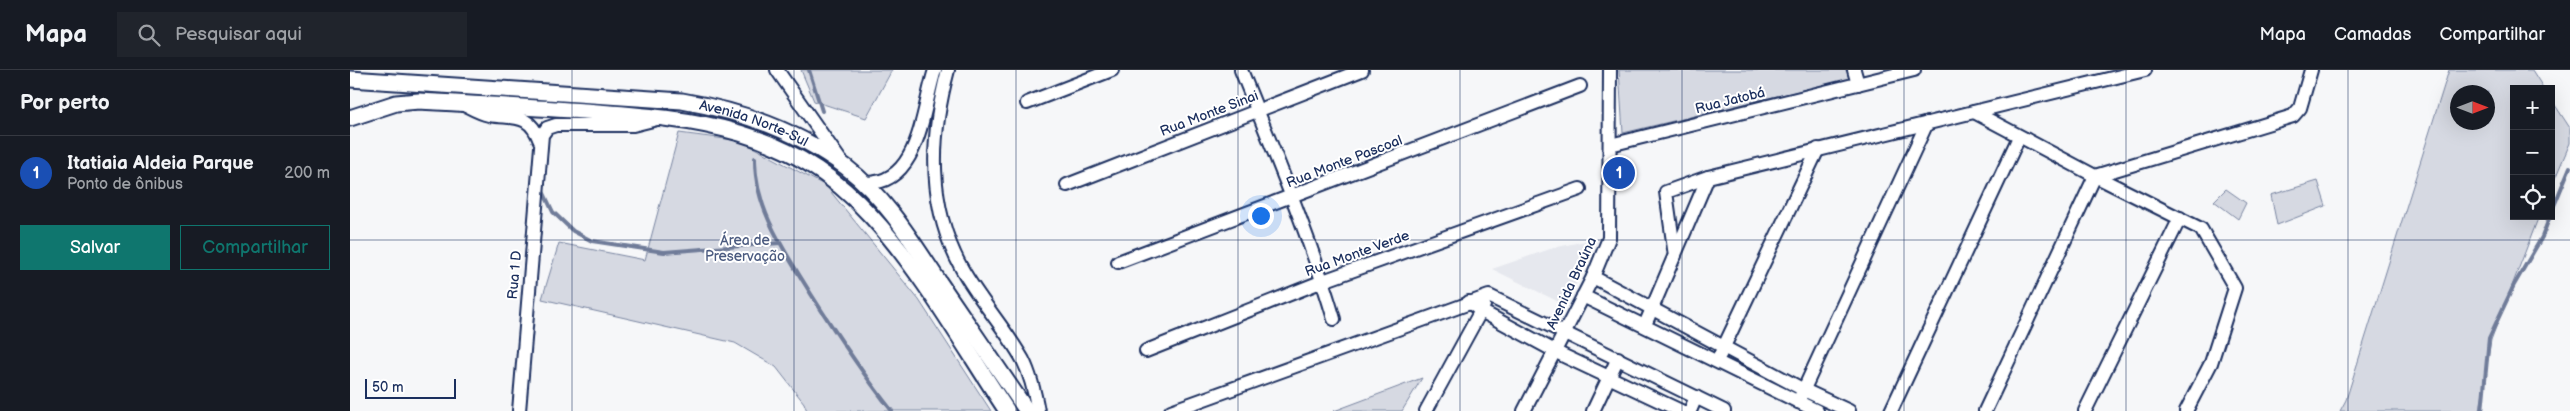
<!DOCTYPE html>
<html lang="pt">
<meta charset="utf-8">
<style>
:root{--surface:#171b24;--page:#20242c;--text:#f1f3f6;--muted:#9ea1a6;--line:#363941;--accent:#0f766e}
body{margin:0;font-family:"Balsamiq Sans",sans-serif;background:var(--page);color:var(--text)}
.controls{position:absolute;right:15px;top:15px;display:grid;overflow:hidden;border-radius:0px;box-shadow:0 5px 20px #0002}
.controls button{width:45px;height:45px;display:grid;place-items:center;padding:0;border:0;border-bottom:1px solid var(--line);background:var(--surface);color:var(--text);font:25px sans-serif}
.compass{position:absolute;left:2100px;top:15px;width:45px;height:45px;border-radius:50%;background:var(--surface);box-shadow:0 5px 20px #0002;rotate:90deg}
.scale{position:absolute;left:15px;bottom:12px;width:91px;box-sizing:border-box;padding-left:5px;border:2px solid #1b2f5e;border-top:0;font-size:14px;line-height:18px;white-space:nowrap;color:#1b2f5e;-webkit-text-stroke:4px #fff;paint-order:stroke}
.you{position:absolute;left:910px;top:145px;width:18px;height:18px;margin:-12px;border:4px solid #fff;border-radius:50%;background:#1a73e8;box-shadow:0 0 0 8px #1a73e833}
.badge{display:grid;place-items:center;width:32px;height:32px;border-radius:50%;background:var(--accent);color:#fff;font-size:16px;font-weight:700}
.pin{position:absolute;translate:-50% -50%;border:2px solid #fff;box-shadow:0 1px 5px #0006}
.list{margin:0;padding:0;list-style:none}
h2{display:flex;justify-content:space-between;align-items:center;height:65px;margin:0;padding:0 20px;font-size:21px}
h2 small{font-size:16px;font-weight:400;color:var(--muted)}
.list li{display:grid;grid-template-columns:32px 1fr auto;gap:15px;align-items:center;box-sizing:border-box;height:75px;padding:0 20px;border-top:1px solid var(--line)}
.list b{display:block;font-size:19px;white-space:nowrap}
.list p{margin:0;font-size:16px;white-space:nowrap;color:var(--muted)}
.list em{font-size:16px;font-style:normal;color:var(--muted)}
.actions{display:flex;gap:10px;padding:15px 20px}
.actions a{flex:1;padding:11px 0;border:1px solid var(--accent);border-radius:0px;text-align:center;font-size:18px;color:var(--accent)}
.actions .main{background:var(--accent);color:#fff}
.icon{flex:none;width:28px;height:28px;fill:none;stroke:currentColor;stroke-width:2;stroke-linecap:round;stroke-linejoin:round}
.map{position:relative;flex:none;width:2220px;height:341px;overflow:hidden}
header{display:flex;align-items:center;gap:30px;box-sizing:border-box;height:70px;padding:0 25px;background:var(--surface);border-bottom:1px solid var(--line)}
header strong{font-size:24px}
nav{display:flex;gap:28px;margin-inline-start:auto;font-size:18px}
.search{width:350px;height:45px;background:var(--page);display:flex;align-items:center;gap:12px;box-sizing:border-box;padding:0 18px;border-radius:0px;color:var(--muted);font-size:19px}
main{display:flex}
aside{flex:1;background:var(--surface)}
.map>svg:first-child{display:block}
.built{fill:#e6e8ee}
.green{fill:#d6d9e2;stroke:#7884a0;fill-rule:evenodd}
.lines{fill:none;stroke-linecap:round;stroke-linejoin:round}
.stream{stroke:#707c99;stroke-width:4}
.minor-casing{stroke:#1b2f5e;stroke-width:16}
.major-casing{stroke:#1b2f5e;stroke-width:19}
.minor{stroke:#fff;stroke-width:12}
.major{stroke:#fff;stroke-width:15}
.grid{fill:none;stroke:#1b2f5e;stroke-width:1;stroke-opacity:0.55}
.labels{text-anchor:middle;stroke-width:4;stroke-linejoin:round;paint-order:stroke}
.street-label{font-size:14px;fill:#1b2f5e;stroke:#fff}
.park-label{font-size:14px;fill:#4a5a7f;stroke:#fff}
</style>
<header>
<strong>Mapa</strong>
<div class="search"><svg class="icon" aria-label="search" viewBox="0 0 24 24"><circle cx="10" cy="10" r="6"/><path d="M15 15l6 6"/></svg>Pesquisar aqui</div>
<nav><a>Mapa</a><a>Camadas</a><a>Compartilhar</a></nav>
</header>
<main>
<aside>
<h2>Por perto<small></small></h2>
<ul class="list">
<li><span class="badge" style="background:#1a4fb4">1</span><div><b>Itatiaia Aldeia Parque</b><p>Ponto de ônibus</p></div><em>200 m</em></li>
</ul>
<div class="actions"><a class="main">Salvar</a><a>Compartilhar</a></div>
</aside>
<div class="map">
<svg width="2220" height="341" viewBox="0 0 2220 341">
<rect width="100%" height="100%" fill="#f6f7f9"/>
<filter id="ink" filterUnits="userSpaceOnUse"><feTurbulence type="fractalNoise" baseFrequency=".02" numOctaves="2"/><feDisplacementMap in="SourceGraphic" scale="10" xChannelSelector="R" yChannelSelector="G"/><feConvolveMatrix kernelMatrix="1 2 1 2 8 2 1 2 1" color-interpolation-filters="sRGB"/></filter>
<g filter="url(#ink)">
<!-- built -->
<polygon class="built" points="1249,168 1215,235 1142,199 1203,178"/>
<!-- green -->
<g class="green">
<polygon points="451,0 542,0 516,48 464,31"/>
<polygon points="1269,0 1497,0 1499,9 1273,63"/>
<path d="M2099 0H2182L2194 19H2164V146H2189L2141 270 2130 341H1990L1996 330ZM2108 22H2138V52H2108Z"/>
<polygon points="2201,29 2220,58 2220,73 2201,118"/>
<polygon points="329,63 391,71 476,116 569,230 641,341 457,341 454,333 426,297 385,273 192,229 209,173 295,190"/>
<polygon points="1968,111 1976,136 1927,155 1921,125"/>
<polygon points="1876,119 1896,133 1888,149 1864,131"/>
<polygon points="1072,308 1052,341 984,341"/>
</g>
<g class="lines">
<!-- stream -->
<g class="stream">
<polyline points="459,0 472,41"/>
<path d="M405 88C404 139 436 183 461 224 487 265 512 303 542 341"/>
<polyline points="192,119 203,142 223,161 242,171 314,182 430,173"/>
<polyline points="2201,143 2220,97"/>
<polyline points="2132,341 2139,268 2164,215 2192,167 2200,146"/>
</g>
<!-- minor casing -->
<g class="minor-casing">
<g id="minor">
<polyline points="427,0 490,90"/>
<path d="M598 0C580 67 577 136 612 199 630 231 655 258 673 290 681 306 685 324 688 341"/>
<path d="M891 0C924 82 959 164 984 249"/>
<polyline points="1504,0 1508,14"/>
<polyline points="677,33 762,0"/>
<path d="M113 34C121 38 129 43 139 45 164 49 179 42 190 71"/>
<polyline points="1624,42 1745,106 1943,46 1950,38 1961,0"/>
<polyline points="1260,75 1564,0"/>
<path d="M515 113C570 115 572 39 585 0"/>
<polyline points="717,115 1012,0"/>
<polyline points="1325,186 1316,122 1358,107"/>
<polyline points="768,192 1230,16"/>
<polyline points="1243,207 1454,320 1499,341"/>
<polyline points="1233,226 1467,341"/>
<polyline points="1119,232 1131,241 1214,286 1331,341"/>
<polyline points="1295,255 1358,107 1795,0"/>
<polyline points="796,281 973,211 1230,119"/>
<polyline points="1370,285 1468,79"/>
<polyline points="1448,332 1577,53"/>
<polyline points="169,341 192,65 197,58 206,55 283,55 307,49"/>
<polyline points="821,341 1139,226 1374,341"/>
<polyline points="1076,341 1134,235"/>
<polyline points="1174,341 1243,207 1259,168 1260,0"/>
<polyline points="1243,341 1268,288"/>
<polyline points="1340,341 1346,327"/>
<polyline points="1541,341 1669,67"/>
<polyline points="1635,341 1745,106 1851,159 1885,218 1861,293 1836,341"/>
<polyline points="1735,341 1830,148"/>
</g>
</g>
<!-- major casing -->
<g class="major-casing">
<g id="major">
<path id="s1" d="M0 9 332 31C391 41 448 61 496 97 536 128 562 171 589 212 618 255 648 298 677 341"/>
<path d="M0 48 46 33 69 31C124 34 180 37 235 41 348 49 440 57 521 146 572 201 615 278 657 341"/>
</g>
</g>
<!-- minor -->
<use href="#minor" class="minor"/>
<!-- major -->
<use href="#major" class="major"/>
</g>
</g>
<!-- grid -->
<path class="grid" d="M222 0V341M444 0V341M666 0V341M888 0V341M1110 0V341M1332 0V341M1554 0V341M1776 0V341M1998 0V341M0 170H2220"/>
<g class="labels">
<!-- street labels -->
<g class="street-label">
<text transform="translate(1380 30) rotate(-14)" y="5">Rua Jatobá</text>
<text transform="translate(859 43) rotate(-21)" y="5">Rua Monte Sinai</text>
<text dy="5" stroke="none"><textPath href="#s1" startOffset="408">Avenida Norte-Sul</textPath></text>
<text transform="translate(994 91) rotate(-21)" y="5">Rua Monte Pascoal</text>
<text transform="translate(1007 183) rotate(-20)" y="5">Rua Monte Verde</text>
<text transform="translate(164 205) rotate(-85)" y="5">Rua 1 D</text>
<text transform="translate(1221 213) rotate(-65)" y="5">Avenida Braúna</text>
</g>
<!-- park labels -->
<g class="park-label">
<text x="395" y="175">Área de<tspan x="395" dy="16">Preservação</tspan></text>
</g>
</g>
</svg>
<div class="controls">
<button>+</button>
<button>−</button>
<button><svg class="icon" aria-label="locate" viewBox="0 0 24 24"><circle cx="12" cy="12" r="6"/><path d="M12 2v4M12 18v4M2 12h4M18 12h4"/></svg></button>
</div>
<svg class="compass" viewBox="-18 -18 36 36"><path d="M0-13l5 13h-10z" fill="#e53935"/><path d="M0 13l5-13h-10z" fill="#9ea1a6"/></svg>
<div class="scale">50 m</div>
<div class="you"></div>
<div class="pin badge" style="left:1269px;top:103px;background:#1a4fb4">1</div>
</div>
</main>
